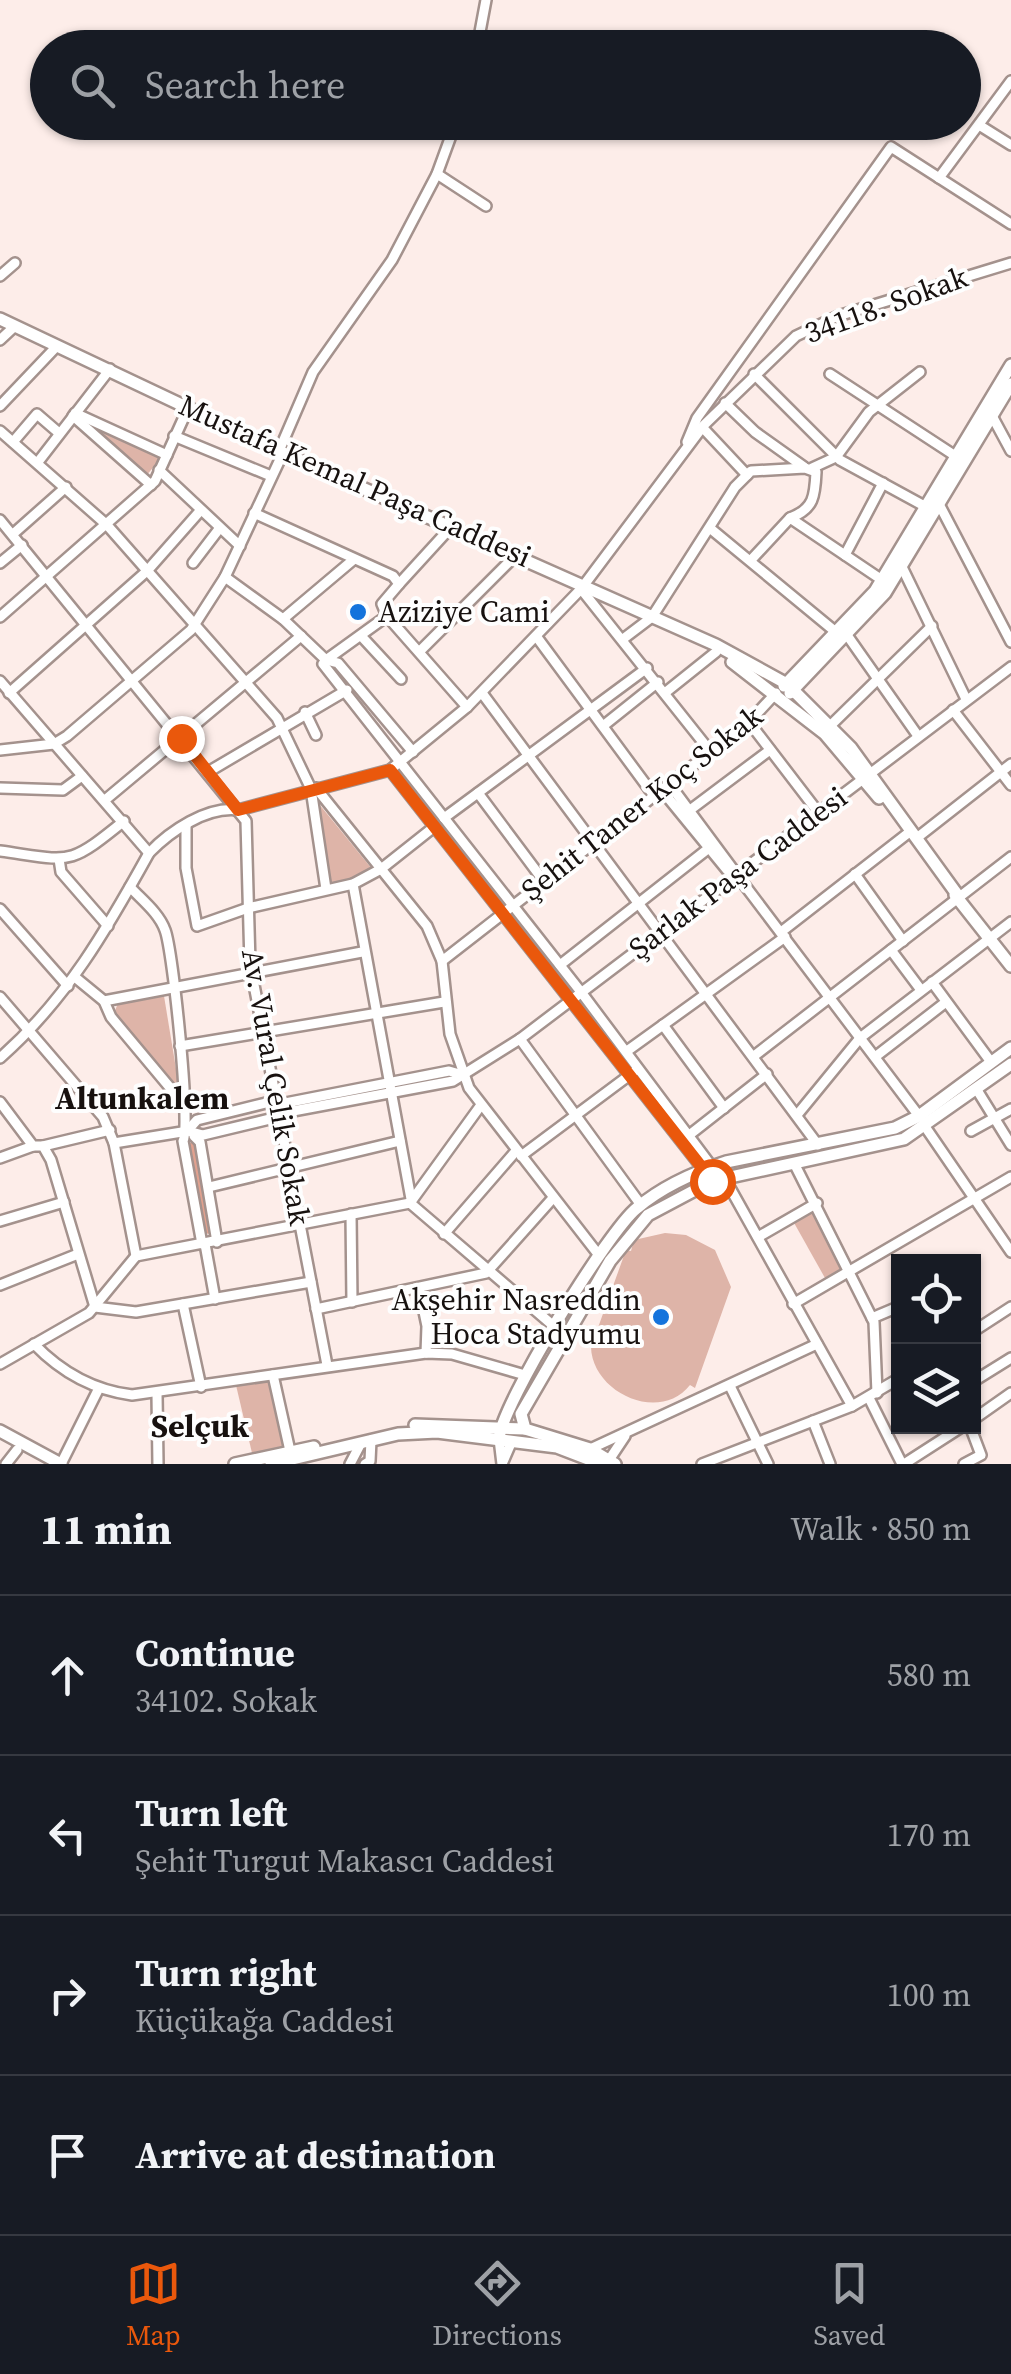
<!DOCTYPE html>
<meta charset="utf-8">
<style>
:root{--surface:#171b24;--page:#20242c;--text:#f1f3f6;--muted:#9ea1a6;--line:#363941;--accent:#ea580c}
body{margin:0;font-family:"Source Serif 4",serif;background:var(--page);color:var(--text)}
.controls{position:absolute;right:30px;bottom:30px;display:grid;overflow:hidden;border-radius:0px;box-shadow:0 2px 8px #0004}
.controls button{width:90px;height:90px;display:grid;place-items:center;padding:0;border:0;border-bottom:2px solid var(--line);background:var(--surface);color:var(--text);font:50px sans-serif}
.stop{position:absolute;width:30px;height:30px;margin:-22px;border:8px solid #ea580c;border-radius:50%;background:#fff}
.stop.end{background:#ea580c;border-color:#fff;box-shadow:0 2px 10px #0008}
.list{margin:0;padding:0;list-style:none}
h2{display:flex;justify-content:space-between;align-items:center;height:130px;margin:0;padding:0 40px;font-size:42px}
h2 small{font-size:32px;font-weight:400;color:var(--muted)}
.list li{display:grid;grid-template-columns:65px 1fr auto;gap:30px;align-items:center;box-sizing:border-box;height:160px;padding:0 40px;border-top:2px solid var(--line)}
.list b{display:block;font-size:38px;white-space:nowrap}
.list p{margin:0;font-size:32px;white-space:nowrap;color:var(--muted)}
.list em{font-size:32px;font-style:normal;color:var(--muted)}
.icon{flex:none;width:55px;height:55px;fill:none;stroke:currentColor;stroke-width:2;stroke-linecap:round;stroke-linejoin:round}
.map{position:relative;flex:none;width:1011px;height:1464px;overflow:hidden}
.search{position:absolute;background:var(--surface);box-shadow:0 2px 8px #0004;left:30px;right:30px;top:30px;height:110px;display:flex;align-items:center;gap:25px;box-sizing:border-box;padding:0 35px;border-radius:55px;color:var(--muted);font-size:38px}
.sheet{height:770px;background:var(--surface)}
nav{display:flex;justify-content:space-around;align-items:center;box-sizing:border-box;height:140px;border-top:2px solid var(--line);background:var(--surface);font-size:28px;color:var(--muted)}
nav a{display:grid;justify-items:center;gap:5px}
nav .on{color:var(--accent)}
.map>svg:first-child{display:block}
.green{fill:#deb4a8}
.forest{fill:#e0a18f}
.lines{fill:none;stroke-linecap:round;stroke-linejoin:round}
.minor-casing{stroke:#a4928d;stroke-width:14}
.major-casing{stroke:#a4928d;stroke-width:16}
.minor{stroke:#fff;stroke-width:9}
.major{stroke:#fff;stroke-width:11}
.route{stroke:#ea580c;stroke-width:12}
.poi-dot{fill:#1473dc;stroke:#fefefe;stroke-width:4}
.labels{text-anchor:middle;stroke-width:8;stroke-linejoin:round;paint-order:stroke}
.street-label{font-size:30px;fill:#17110f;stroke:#fefefe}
.poi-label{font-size:30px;fill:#17110f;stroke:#fefefe;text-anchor:start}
.neighbourhood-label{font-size:32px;font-weight:bold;fill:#17110f;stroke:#fefefe}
</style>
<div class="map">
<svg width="1011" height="1464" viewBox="0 0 1011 1464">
<rect width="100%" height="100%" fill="#fdede9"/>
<!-- green -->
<g class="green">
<polygon points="82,420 162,457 146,476"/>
<polygon points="319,804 372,869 353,881 329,884 315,805"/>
<polygon points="164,996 179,1087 174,1088 113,1016 118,1003"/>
<polygon points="814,1209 844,1267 825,1278 793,1221"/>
<path d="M665 1233 686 1235 715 1250 731 1287 695 1388 690 1385C659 1424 592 1392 591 1347L626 1250 631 1251 634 1240Z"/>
<polygon points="273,1375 286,1446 252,1453 235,1381"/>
</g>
<!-- forest -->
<polygon class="forest" points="196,1142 211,1234 203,1233 187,1143"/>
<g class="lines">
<!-- minor casing -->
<g class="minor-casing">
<g id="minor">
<polyline points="477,48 486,0"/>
<polyline points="979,125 1011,145"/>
<polyline points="437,174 486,206"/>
<polyline points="939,178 1011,81"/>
<polyline points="0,276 15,263"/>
<polyline points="0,340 15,326"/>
<polyline points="754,374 840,460 928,508"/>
<polyline points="830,374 957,457"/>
<polyline points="725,403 755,432 804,467"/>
<polyline points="0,406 57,346"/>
<polyline points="75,413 167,455"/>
<polyline points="991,414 1011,451"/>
<polyline points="73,416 151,485"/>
<polyline points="702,427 747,475"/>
<polyline points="0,431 107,525 277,718 311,789 326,889"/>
<polyline points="174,436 271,476"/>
<polyline points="13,442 37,414 59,433"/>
<polyline points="687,442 697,418 891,147 1011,224"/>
<polyline points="279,451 313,372 392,260 437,174 456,122"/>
<polyline points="38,462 110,369"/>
<polyline points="812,468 836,457 869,412 920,372"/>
<polyline points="159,470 240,546"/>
<polyline points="940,506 1011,642"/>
<polyline points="254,513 393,576 399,584 382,604 387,616 467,707"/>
<polyline points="0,520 246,821 250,964 327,1365"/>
<polyline points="711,529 837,633"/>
<polyline points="13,534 66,487"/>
<polyline points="845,555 883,483"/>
<polyline points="751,560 790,518 882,580"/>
<polyline points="0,563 22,545"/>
<polyline points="193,563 219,529"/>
<polyline points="902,567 966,699"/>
<polyline points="225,577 283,619 326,660 323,664 581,992 712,1167"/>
<polyline points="399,584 452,526"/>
<polyline points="581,589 710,751"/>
<polyline points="0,617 155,481 189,406"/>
<polyline points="283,619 353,560"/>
<polyline points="847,635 918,736"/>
<polyline points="536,636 652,793"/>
<polyline points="363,638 401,679"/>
<path d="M623 639 652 617 735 487 751 471 805 468 816 472C815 496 814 509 790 518"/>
<polyline points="420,651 516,555"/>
<polyline points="326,660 338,663 413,752"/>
<polyline points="326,660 387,616"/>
<polyline points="0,681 149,853"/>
<polyline points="666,692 716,652"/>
<polyline points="9,693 147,571 200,511"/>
<polyline points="482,693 818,1145"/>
<polyline points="953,710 1011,785"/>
<polyline points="305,712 316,735"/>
<polyline points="749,722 818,812"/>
<polyline points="603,726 658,682"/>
<polyline points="830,726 932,626"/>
<polyline points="0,750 54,744 67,736 191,630 225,577 283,453"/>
<polyline points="390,770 703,1169"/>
<polyline points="208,772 347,690"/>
<polyline points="0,788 63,790 82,776"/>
<polyline points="316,788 427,926 442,961 450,1034 469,1088 598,1254"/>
<polyline points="660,788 727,870 737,875 668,782"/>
<polyline points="478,793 543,880"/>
<polyline points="105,800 301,636"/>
<polyline points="690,810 770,750"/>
<polyline points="444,818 647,668"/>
<polyline points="186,825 186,868 197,926 248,908 353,884 381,869 434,827"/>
<polyline points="918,837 1011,764"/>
<path d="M0 851C72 861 67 867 124 821"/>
<polyline points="59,859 61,872 108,926"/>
<polyline points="855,874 903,941"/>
<polyline points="737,875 919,1116"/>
<polyline points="353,884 411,1199"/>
<path d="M130 887C142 900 159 913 165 930 173 950 191 1126 183 1141L202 1244"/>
<polyline points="0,909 68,986"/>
<polyline points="781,932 907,834"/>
<polyline points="891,950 921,990"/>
<polyline points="442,961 749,722 776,693"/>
<polyline points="560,965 709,848"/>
<polyline points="76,978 104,1001 111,1017 187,1108"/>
<polyline points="932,982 991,1062"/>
<polyline points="0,997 103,1117 114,1143 136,1256"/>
<polyline points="104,1001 362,952"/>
<polyline points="663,1025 724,1108"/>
<polyline points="520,1039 641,1205"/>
<polyline points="180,1046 444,1002"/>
<polyline points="627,1051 785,937"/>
<polyline points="754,1056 1011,857"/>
<polyline points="875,1057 946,1002"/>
<path d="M0 1058C67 999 107 929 149 853 170 831 207 806 238 810L390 770 467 707 581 589 704 425 796 336 838 316 1011 263"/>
<polyline points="977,1090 1011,1145"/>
<polyline points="0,1102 33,1146 43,1146 51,1160 95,1307 136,1312 311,1282"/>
<polyline points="275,1105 449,1071 463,1075"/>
<polyline points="277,1114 453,1081 520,1039 1011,667"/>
<polyline points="797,1115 860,1038 1011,922"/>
<polyline points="926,1128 1011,1252"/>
<polyline points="189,1129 197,1120 274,1101"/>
<polyline points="971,1131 1011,1109"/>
<polyline points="194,1136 200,1142 217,1242"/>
<polyline points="688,1136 767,1074"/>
<polyline points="114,1143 188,1131 203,1135 278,1117"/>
<polyline points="43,1146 110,1130"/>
<polyline points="521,1156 635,1071"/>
<polyline points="0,1158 33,1146"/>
<polyline points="795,1165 874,1322 877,1393"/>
<polyline points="725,1179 852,1406"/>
<polyline points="209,1187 400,1141"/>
<polyline points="410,1203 556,1328"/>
<polyline points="351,1214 352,1302"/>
<polyline points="0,1221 64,1202"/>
<polyline points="444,1234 516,1151"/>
<polyline points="758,1237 817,1203"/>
<polyline points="205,1244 215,1299"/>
<polyline points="0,1285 78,1254"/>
<polyline points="419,1288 427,1326 426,1353"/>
<polyline points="183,1304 201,1387"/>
<polyline points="793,1304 1011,1177"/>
<polyline points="316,1309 486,1273 553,1198"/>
<polyline points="872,1318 898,1307"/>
<polyline points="974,1331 1011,1307"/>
<path d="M34 1344C61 1372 92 1390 132 1395L426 1353 452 1354 525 1375"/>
<polyline points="0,1364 89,1313 136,1256 410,1203 481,1105"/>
<polyline points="273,1375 290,1451"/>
<polyline points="974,1381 1011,1358"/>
<polyline points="730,1386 768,1464"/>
<polyline points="157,1394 158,1464"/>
<polyline points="869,1398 902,1464"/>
<polyline points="974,1419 1011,1393"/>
<polyline points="813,1421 830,1464"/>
<polyline points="499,1439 502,1464 512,1441"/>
<polyline points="590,1449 817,1344"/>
<polyline points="609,1460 625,1436"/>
<polyline points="6,1464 17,1450"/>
<polyline points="61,1464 99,1388"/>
<polyline points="350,1464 361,1443"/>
<polyline points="365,1464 370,1461 371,1440"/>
<polyline points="702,1464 852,1406 898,1379"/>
<polyline points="904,1464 963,1426"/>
<polyline points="964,1464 981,1455 970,1426"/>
</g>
</g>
<!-- major casing -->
<g class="major-casing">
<g id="major">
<polyline points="0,319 279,451 716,645 787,684 851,748 959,897"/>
<polyline points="732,662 825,734 879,798"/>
<polyline points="784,686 875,591 1011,365"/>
<polyline points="790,693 885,593 1011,384"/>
<polyline points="955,895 1011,966"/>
<polyline points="415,1425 525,1429"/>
<polyline points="0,1431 61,1464"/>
<path d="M499 1439C501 1405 608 1231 637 1208 663 1186 695 1172 726 1162L895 1128 919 1116 1011 1048"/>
<polyline points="235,1464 314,1447"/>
<polyline points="271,1464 398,1434 437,1432 557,1447 601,1464"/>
<polyline points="615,1464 590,1449 525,1429 521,1414 610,1261 648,1215 712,1181 904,1139 1011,1064"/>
</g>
</g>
<!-- minor -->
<use href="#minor" class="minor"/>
<!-- major -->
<use href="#major" class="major"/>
</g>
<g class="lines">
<!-- route -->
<polyline class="route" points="181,738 238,810 390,770 703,1169 708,1168 716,1180 712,1181"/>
</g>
<!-- markers -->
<g class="poi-dot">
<circle cx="358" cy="612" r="10"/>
<circle cx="661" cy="1317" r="10"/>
</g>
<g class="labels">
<!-- street labels -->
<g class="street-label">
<text transform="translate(886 305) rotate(-20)" y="10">34118. Sokak</text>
<text transform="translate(355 481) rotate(24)" y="10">Mustafa Kemal Paşa Caddesi</text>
<text transform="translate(642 803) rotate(-38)" y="10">Şehit Taner Koç Sokak</text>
<text transform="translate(738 873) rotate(-37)" y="10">Şarlak Paşa Caddesi</text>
<text transform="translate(276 1087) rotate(80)" y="10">Av. Vural Çelik Sokak</text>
</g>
<!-- poi labels -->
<g class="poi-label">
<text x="378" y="622">Aziziye Cami</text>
<text x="641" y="1310" text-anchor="end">Akşehir Nasreddin<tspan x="641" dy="34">Hoca Stadyumu</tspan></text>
</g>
<!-- neighbourhood labels -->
<g class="neighbourhood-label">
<text x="142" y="1109">Altunkalem</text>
<text x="200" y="1437">Selçuk</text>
</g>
</g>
</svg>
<div class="controls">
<button><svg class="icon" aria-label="locate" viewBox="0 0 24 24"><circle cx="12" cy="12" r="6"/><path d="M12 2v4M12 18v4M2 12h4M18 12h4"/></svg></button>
<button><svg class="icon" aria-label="layers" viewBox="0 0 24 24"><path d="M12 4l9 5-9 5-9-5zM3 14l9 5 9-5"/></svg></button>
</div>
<div class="stop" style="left:712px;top:1181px"></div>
<div class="stop end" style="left:181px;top:738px"></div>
<div class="search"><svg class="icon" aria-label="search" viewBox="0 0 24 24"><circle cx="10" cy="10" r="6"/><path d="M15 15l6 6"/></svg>Search here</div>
</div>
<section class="sheet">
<h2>11 min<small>Walk · 850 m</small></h2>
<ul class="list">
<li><svg class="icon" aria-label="ahead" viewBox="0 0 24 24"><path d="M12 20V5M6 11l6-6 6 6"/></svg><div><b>Continue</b><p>34102. Sokak</p></div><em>580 m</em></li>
<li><svg class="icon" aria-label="left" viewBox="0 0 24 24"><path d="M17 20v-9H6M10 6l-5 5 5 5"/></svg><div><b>Turn left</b><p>Şehit Turgut Makascı Caddesi</p></div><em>170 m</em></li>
<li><svg class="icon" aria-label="right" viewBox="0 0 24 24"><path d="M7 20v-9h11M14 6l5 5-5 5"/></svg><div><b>Turn right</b><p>Küçükağa Caddesi</p></div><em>100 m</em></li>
<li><svg class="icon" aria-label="arrive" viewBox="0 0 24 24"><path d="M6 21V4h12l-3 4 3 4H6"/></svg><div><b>Arrive at destination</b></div></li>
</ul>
</section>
<nav>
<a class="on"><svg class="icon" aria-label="map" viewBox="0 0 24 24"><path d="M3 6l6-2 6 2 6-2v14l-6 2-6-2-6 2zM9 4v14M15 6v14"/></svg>Map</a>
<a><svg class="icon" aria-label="directions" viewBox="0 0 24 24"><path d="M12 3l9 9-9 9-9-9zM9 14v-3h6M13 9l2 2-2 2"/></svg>Directions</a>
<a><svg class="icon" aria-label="saved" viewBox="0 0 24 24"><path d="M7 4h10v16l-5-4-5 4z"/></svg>Saved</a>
</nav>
